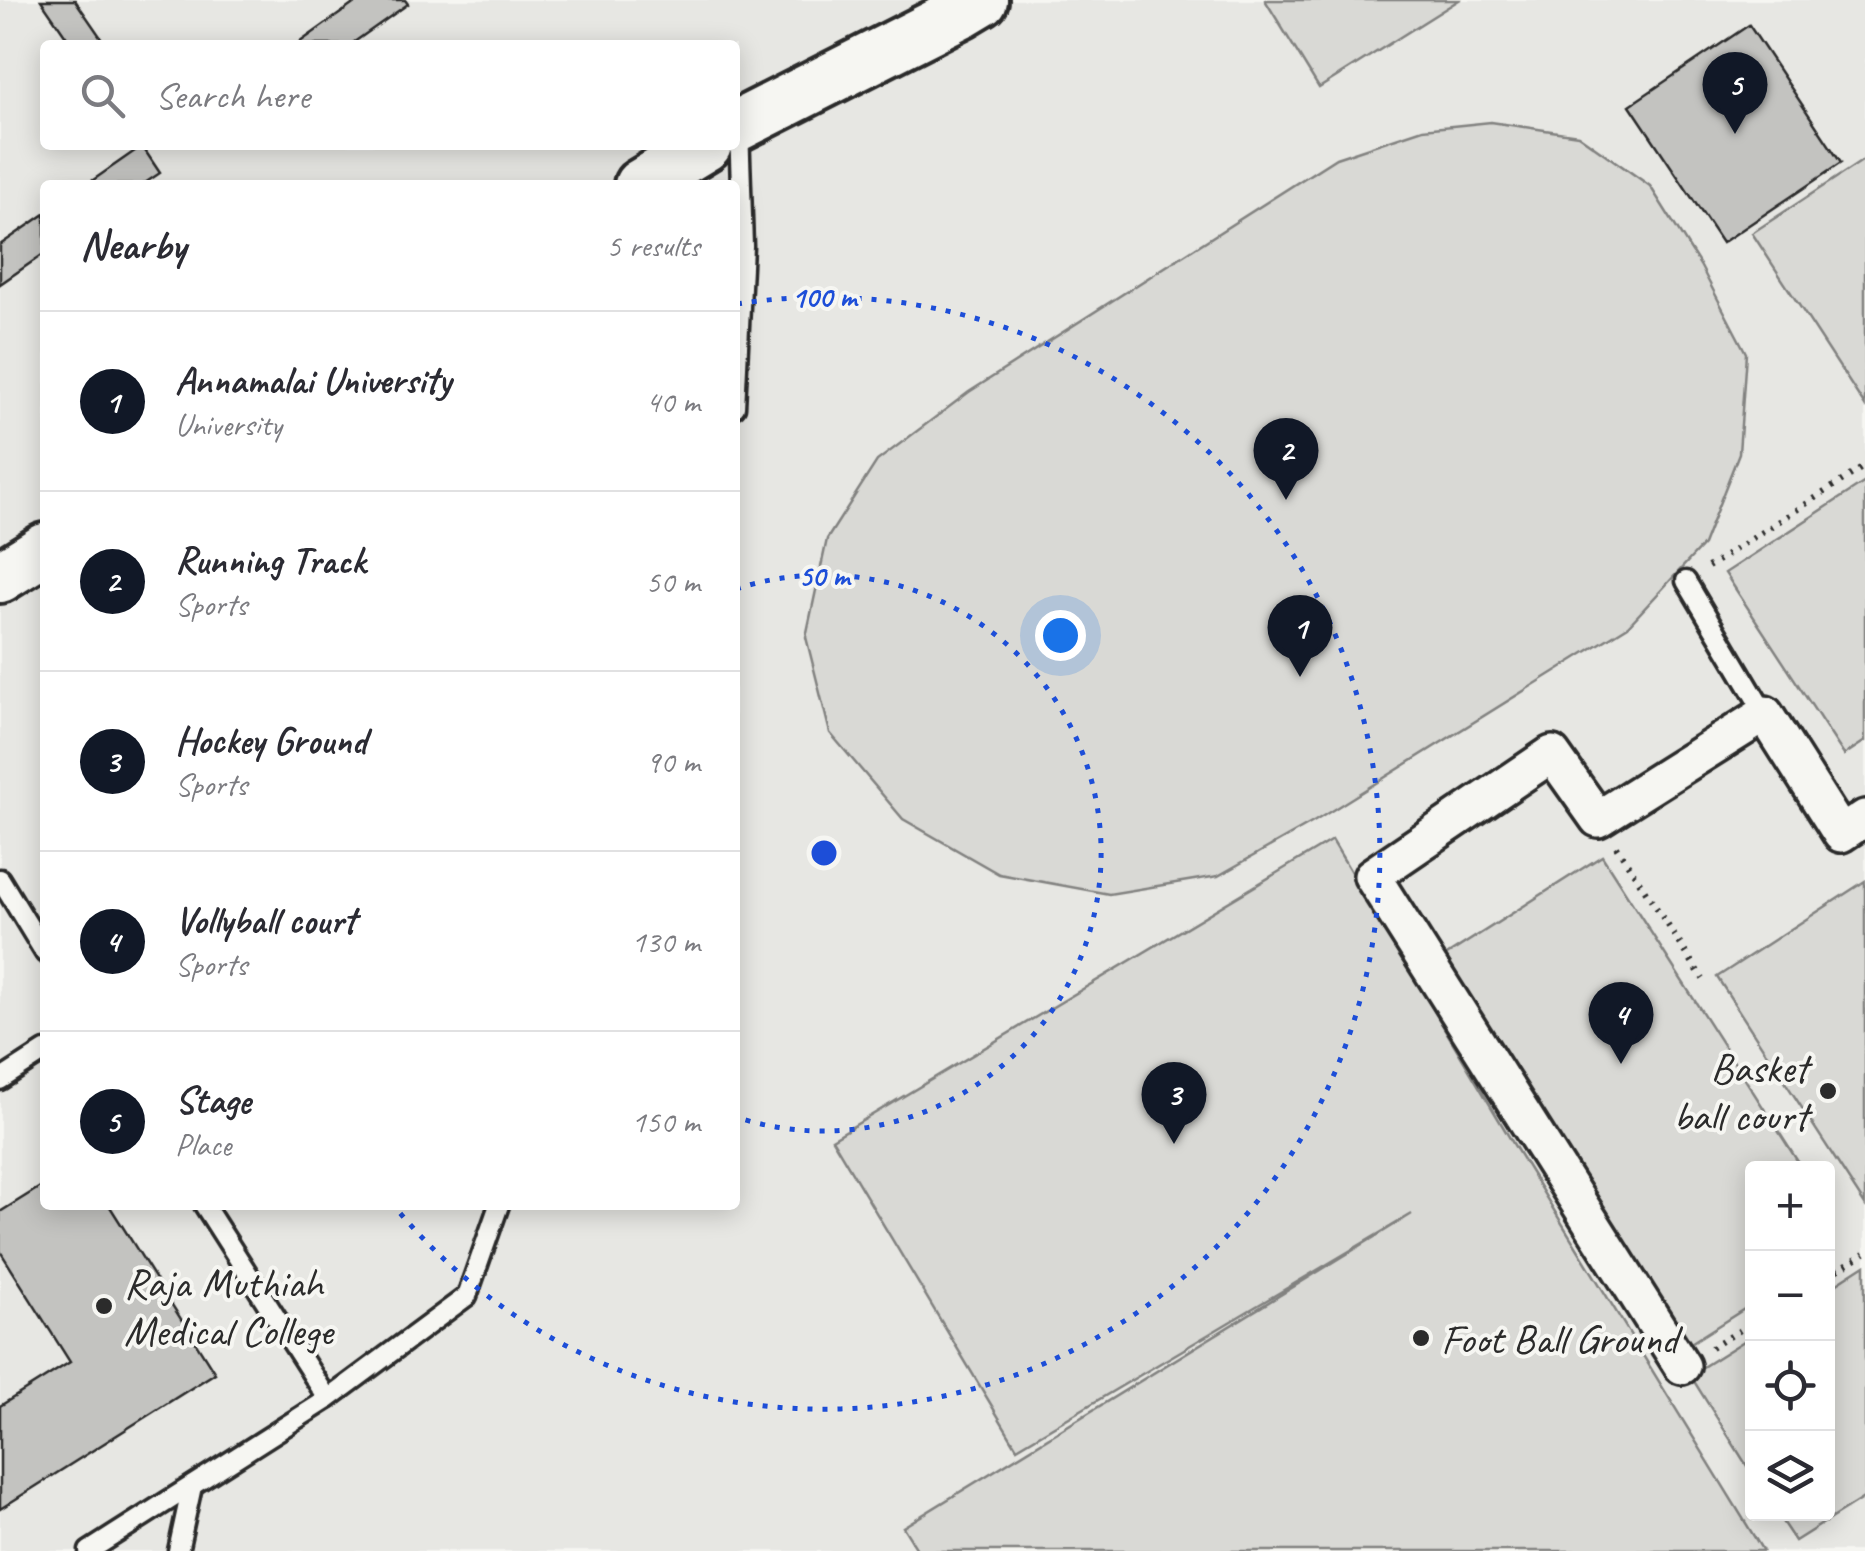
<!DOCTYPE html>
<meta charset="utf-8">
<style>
:root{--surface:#fff;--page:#f2f2f3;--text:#2b2b33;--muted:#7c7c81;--line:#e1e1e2;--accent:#111827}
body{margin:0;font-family:Caveat,sans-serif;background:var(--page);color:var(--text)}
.controls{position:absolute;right:30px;bottom:30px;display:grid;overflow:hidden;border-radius:10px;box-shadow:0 5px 25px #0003}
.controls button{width:90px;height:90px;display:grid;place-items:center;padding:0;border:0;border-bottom:2px solid var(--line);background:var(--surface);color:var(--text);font:50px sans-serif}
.you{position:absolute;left:1060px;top:635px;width:35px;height:35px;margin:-25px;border:8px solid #fff;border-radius:50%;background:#1a73e8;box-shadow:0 0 0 15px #1a73e833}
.badge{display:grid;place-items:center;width:65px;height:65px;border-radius:50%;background:var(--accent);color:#fff;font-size:32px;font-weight:700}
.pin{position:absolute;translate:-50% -82px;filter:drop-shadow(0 2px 5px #0008)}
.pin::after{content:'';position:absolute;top:52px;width:35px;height:30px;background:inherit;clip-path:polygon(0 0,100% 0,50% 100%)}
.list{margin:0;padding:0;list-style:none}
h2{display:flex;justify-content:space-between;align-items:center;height:130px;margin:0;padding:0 40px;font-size:42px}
h2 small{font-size:32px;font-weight:400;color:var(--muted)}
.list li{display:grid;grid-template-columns:65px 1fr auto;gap:30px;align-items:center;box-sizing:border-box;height:180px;padding:0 40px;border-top:2px solid var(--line)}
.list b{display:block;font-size:38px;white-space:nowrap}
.list p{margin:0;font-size:32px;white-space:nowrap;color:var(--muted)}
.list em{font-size:32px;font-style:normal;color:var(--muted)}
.icon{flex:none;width:55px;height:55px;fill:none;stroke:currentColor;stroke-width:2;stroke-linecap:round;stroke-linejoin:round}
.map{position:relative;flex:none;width:1865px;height:1551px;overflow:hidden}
.search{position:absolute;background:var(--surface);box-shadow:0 5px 25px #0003;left:40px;top:40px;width:700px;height:110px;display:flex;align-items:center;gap:25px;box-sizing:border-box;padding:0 35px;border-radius:10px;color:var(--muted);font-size:38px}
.panel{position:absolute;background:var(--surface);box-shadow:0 5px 25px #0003;left:40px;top:180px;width:700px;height:1030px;border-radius:10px}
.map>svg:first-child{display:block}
.built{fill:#e7e7e3;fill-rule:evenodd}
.green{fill:#d9d9d5;stroke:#828280;stroke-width:2.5}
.building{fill:#c3c3c0;stroke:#2b2b2b;stroke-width:2.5}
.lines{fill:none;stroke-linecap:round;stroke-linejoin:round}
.lane-casing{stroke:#2b2b2b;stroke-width:25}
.street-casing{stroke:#2b2b2b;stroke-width:42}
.secondary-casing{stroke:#2b2b2b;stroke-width:58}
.path{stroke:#2b2b2b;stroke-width:6;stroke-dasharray:2.5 8;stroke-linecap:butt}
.lane{stroke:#f6f6f2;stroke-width:18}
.street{stroke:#f6f6f2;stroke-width:35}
.secondary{stroke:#f6f6f2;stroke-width:50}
.ring{fill:none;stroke:#1d4ed8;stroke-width:5;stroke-dasharray:5 10}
.poi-dot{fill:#2b2b2b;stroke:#f6f6f2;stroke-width:4}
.labels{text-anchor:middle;stroke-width:8;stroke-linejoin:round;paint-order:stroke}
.poi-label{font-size:42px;fill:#2b2b2b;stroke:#f6f6f2;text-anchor:start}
.centre{fill:#1d4ed8;stroke:#f6f6f2;stroke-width:5}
.ring-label{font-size:30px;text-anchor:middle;font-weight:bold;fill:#1d4ed8;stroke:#f6f6f2;stroke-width:8;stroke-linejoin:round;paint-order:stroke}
</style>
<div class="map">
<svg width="1865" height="1551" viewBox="0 0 1865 1551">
<rect width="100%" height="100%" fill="#f6f6f2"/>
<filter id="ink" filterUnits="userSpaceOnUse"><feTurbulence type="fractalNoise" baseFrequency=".01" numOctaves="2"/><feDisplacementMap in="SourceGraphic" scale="20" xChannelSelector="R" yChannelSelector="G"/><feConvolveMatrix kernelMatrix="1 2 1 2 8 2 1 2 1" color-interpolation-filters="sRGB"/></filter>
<g filter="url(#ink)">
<!-- built -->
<path class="built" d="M0 0H1865V1551H0ZM45 45H735V145H45ZM45 185H735V1205H45ZM1752 1168H1828V1514H1752Z"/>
<!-- green -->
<g class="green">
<polygon points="1265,0 1459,0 1319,88"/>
<polygon points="1491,122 1578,135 1650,186 1700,265 1746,353 1739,453 1703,545 1628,626 1315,821 1218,876 1109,894 999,874 903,819 830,733 806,637 827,539 877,461 969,392 1336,158 1423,129"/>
<polygon points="1865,159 1865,406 1752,233"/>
<polygon points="1865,482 1865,741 1844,755 1725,573"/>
<polygon points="1332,840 1517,1150 1763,1551 918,1551 903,1527 1412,1214 1017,1448 832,1139"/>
<polygon points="1602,856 1802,1168 1752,1168 1752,1304 1686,1346 1439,960"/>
<polygon points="1865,881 1865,1205 1717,977"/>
<polygon points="1865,1265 1865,1497 1795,1541 1777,1514 1828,1514 1828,1289"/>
<polygon points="1752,1336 1752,1474 1690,1375"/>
</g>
<!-- building -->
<g class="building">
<polygon points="41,0 75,0 106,45 72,45"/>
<polygon points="359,0 405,0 408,4 350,45 296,45"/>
<polygon points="1749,25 1841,163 1722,243 1630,105"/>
<polygon points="142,146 160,173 142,185 86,185"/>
<polygon points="45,214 45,253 0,284 0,245"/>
<polygon points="45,1184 45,1205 109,1205 215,1373 0,1509 0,1406 70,1362 0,1251 0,1212"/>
</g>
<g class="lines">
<!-- lane casing -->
<g class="lane-casing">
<g id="lane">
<polyline points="735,407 743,246 739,128"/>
<polyline points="1686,581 1765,714"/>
<polyline points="0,879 45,953"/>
<polyline points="0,1080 45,1051"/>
<polyline points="328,1399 467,1296 499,1205"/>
<polyline points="89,1551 328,1399 204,1205"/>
<polyline points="178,1551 192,1486"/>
</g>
</g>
<!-- street casing -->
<g class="street-casing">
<polyline id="street" points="1682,1366 1372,876 1552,754 1598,819 1765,714 1841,834 1865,818"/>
</g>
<!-- secondary casing -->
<g class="secondary-casing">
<g id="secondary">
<polyline points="735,127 962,12 982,0"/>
<polyline points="640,185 706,145"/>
<polyline points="0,577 45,549"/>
</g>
</g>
<!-- path -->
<g class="path">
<polyline points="1708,567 1865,466"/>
<polyline points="1616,846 1703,979"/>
<polyline points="1828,1276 1865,1253"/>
<polyline points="1711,1348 1752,1323"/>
</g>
<!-- lane -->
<use href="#lane" class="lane"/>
<!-- street -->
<use href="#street" class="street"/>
<!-- secondary -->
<use href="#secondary" class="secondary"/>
</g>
</g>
<!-- distance rings -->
<g class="ring">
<path d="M736 589A278 278 0 1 1 736 1117"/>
<path d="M737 304A556 556 0 1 1 395 1207"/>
</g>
<!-- markers -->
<g class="poi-dot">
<circle cx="1828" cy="1091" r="10"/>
<circle cx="104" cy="1306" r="10"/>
<circle cx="1421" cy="1338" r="10"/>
</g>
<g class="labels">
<!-- poi labels -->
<g class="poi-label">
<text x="1808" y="1082" text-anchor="end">Basket<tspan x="1808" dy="48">ball court</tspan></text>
<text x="124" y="1297">Raja Muthiah<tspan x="124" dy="48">Medical College</tspan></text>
<text x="1441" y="1353">Foot Ball Ground</text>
</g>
</g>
<circle cx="824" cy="853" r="15" class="centre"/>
<g class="ring-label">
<text x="824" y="307">100 m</text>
<text x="824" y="586">50 m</text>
</g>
</svg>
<div class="controls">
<button>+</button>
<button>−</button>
<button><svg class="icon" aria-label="locate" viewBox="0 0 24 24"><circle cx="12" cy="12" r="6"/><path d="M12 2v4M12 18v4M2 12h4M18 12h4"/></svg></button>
<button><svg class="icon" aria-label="layers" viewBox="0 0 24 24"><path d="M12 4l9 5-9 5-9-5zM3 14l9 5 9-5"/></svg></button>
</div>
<div class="you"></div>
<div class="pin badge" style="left:1300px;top:677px">1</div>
<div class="pin badge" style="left:1286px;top:500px">2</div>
<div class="pin badge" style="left:1174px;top:1144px">3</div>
<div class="pin badge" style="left:1621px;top:1064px">4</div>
<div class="pin badge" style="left:1735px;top:134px">5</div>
<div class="search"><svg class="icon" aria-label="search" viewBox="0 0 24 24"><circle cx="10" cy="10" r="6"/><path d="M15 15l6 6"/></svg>Search here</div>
<section class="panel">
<h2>Nearby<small>5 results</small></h2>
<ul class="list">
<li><span class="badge">1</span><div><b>Annamalai University</b><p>University</p></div><em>40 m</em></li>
<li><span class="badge">2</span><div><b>Running Track</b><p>Sports</p></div><em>50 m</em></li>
<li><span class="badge">3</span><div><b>Hockey Ground</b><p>Sports</p></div><em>90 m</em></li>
<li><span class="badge">4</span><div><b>Vollyball court</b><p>Sports</p></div><em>130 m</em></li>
<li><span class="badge">5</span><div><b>Stage</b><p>Place</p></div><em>150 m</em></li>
</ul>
</section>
</div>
